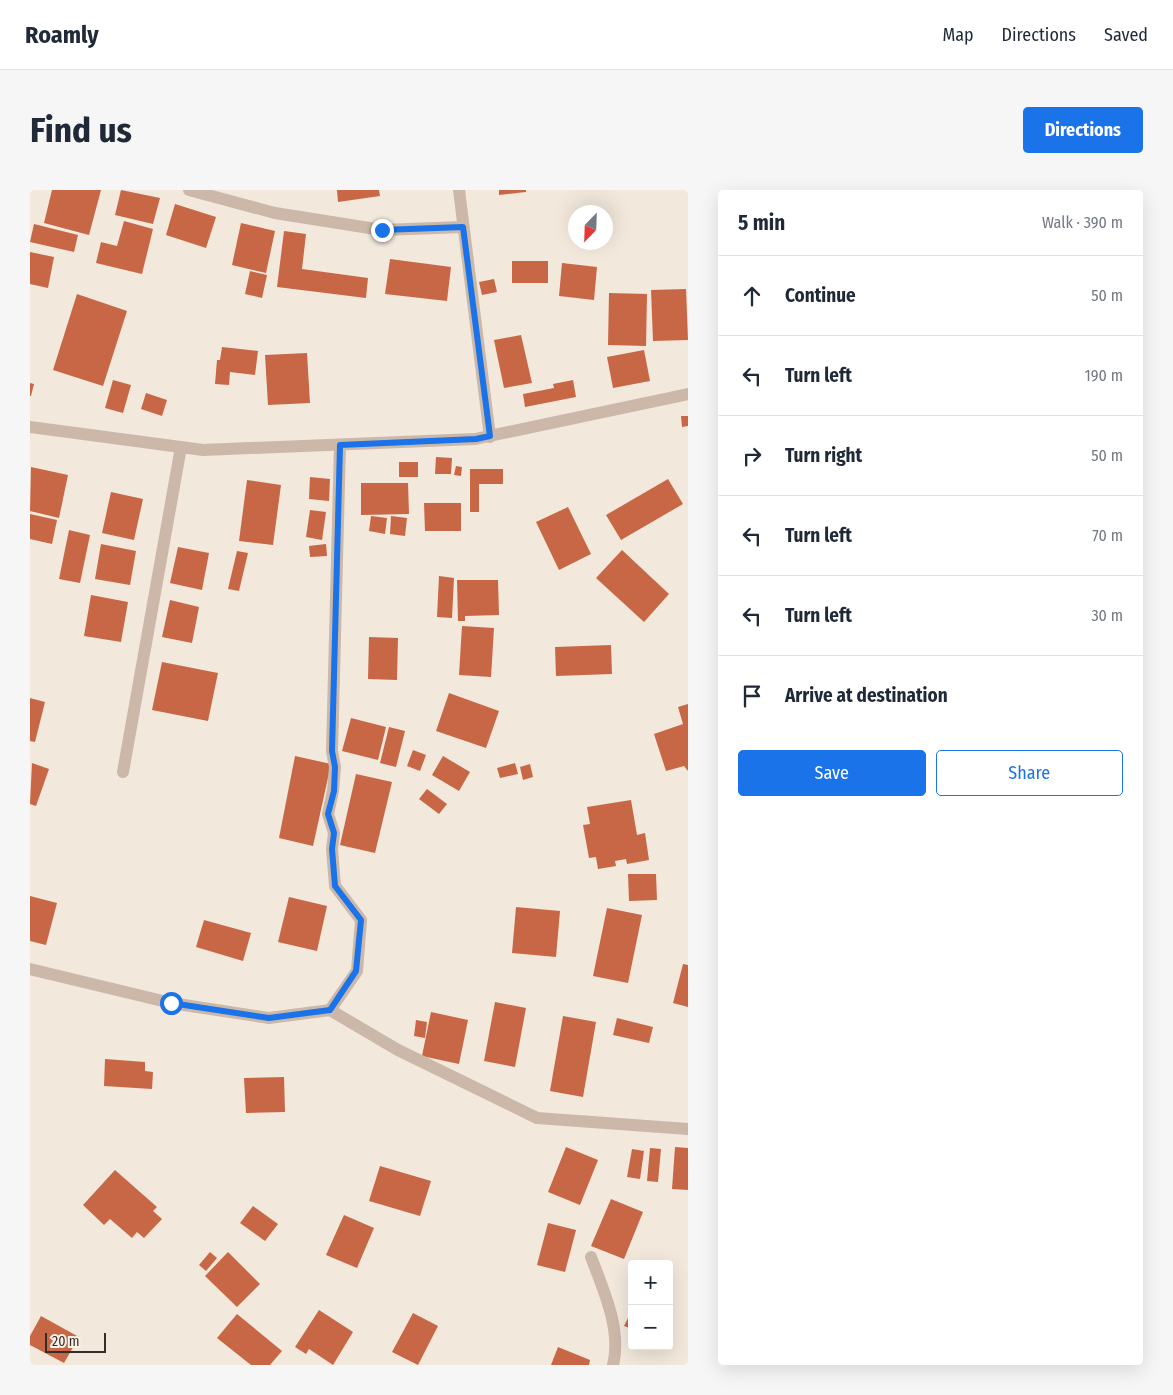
<!DOCTYPE html>
<meta charset="utf-8">
<style>
:root{--surface:#fff;--page:#f6f6f7;--text:#1f2937;--muted:#747a83;--line:#e0e1e3;--accent:#1a73e8}
body{margin:0;font-family:"Fira Sans Condensed",sans-serif;background:var(--page);color:var(--text)}
.controls{position:absolute;right:15px;bottom:15px;display:grid;overflow:hidden;border-radius:5px;box-shadow:0 5px 20px #0002}
.controls button{width:45px;height:45px;display:grid;place-items:center;padding:0;border:0;border-bottom:1px solid var(--line);background:var(--surface);color:var(--text);font:25px sans-serif}
.compass{position:absolute;left:538px;top:15px;width:45px;height:45px;border-radius:50%;background:var(--surface);box-shadow:0 5px 20px #0002;rotate:203deg}
.scale{position:absolute;left:15px;bottom:12px;width:61px;box-sizing:border-box;padding-left:5px;border:2px solid #372d28;border-top:0;font-size:14px;line-height:18px;white-space:nowrap;color:#372d28;-webkit-text-stroke:4px #faf2e8;paint-order:stroke}
.stop{position:absolute;width:15px;height:15px;margin:-11px;border:4px solid #1a73e8;border-radius:50%;background:#fff}
.stop.end{background:#1a73e8;border-color:#fff;box-shadow:0 1px 5px #0008}
.list{margin:0;padding:0;list-style:none}
h2{display:flex;justify-content:space-between;align-items:center;height:65px;margin:0;padding:0 20px;font-size:21px}
h2 small{font-size:16px;font-weight:400;color:var(--muted)}
.list li{display:grid;grid-template-columns:32px 1fr auto;gap:15px;align-items:center;box-sizing:border-box;height:80px;padding:0 20px;border-top:1px solid var(--line)}
.list b{display:block;font-size:19px;white-space:nowrap}
.list em{font-size:16px;font-style:normal;color:var(--muted)}
.actions{display:flex;gap:10px;padding:15px 20px}
.actions a{flex:1;padding:11px 0;border:1px solid var(--accent);border-radius:5px;text-align:center;font-size:18px;color:var(--accent)}
.actions .main{background:var(--accent);color:#fff}
.icon{flex:none;width:28px;height:28px;fill:none;stroke:currentColor;stroke-width:2;stroke-linecap:round;stroke-linejoin:round}
.map{position:relative;flex:none;width:658px;height:1175px;overflow:hidden;border-radius:5px}
header{display:flex;align-items:center;gap:30px;box-sizing:border-box;height:70px;padding:0 25px;background:var(--surface);border-bottom:1px solid var(--line)}
header strong{font-size:24px}
nav{display:flex;gap:28px;margin-inline-start:auto;font-size:18px}
.intro{display:flex;align-items:center;justify-content:space-between;box-sizing:border-box;height:120px;padding:0 30px}
h1{margin:0;font-size:35px}
.button{padding:12px 22px;border-radius:5px;background:var(--accent);color:#fff;font-size:18px;font-weight:700}
main{display:flex;gap:30px;padding:0 30px}
aside{flex:1;background:var(--surface);border-radius:5px;box-shadow:0 5px 20px #0002}
.map>svg:first-child{display:block}
.building{fill:#c86745}
.lines{fill:none;stroke-linecap:round;stroke-linejoin:round}
.minor{stroke:#cbb8a8;stroke-width:12}
.route{stroke:#1a73e8;stroke-width:6}
</style>
<header>
<strong>Roamly</strong>
<nav><a>Map</a><a>Directions</a><a>Saved</a></nav>
</header>
<div class="intro"><h1>Find us</h1><a class="button">Directions</a></div>
<main>
<div class="map">
<svg width="658" height="1175" viewBox="0 0 658 1175">
<rect width="100%" height="100%" fill="#f2e8dc"/>
<!-- building -->
<g class="building">
<polygon points="22,0 71,0 59,45 14,33"/>
<polygon points="91,0 130,8 123,34 85,25"/>
<polygon points="307,0 349,0 350,6 308,12"/>
<polygon points="469,0 496,0 496,2 469,5"/>
<polygon points="145,14 186,27 176,58 136,45"/>
<polygon points="94,31 123,39 112,84 66,73 71,52 87,56"/>
<polygon points="211,33 245,41 236,83 202,75"/>
<polygon points="4,34 48,45 44,62 0,52"/>
<polygon points="254,41 276,44 272,79 338,88 336,108 247,97"/>
<polygon points="0,62 24,67 18,98 0,94"/>
<polygon points="360,69 421,77 417,111 355,104"/>
<rect x="482" y="71" width="36" height="22"/>
<polygon points="532,73 567,77 564,110 529,106"/>
<polygon points="220,81 237,85 232,108 215,104"/>
<polygon points="464,89 467,102 452,105 449,92"/>
<polygon points="656,99 658,150 623,151 621,100"/>
<polygon points="579,103 617,104 616,156 578,155"/>
<polygon points="47,104 97,121 73,196 23,180"/>
<polygon points="491,145 502,193 474,198 464,150"/>
<polygon points="192,157 228,161 225,185 200,182 199,195 185,194 187,170 190,170"/>
<polygon points="614,160 620,191 583,198 577,167"/>
<polygon points="277,163 280,213 238,215 235,165"/>
<polygon points="83,190 101,195 93,223 75,218"/>
<polygon points="543,190 546,207 495,217 493,204 524,198 523,194"/>
<polygon points="0,193 4,194 1,206 0,206"/>
<polygon points="116,203 137,210 132,226 111,219"/>
<polygon points="651,226 658,226 658,236 652,237"/>
<polygon points="406,267 422,268 421,284 405,284"/>
<rect x="369" y="272" width="19" height="15"/>
<polygon points="426,276 432,277 431,286 424,285"/>
<polygon points="1,277 38,285 29,328 0,321"/>
<polygon points="440,279 473,279 473,294 449,294 449,322 440,322"/>
<polygon points="280,287 300,289 299,311 279,309"/>
<polygon points="638,289 653,314 591,350 576,325"/>
<polygon points="217,290 251,295 243,355 209,351"/>
<polygon points="331,293 378,293 379,324 331,325"/>
<polygon points="81,302 113,309 104,350 72,343"/>
<polygon points="394,313 431,313 431,341 395,341"/>
<polygon points="538,317 561,364 529,380 506,332"/>
<polygon points="280,320 296,322 292,350 276,347"/>
<polygon points="0,324 27,330 22,354 0,349"/>
<polygon points="341,326 357,328 355,344 339,341"/>
<polygon points="361,326 377,328 375,346 360,344"/>
<polygon points="39,340 60,345 50,393 29,389"/>
<polygon points="71,354 106,361 100,395 65,389"/>
<polygon points="296,354 297,366 280,367 279,356"/>
<polygon points="148,357 179,363 172,400 140,393"/>
<polygon points="592,360 639,404 614,432 566,388"/>
<polygon points="207,361 218,363 209,401 198,399"/>
<polygon points="409,386 424,388 422,428 407,427"/>
<polygon points="427,390 468,390 469,425 435,426 435,431 428,431"/>
<polygon points="61,405 98,412 91,452 54,446"/>
<polygon points="140,410 169,417 162,453 132,447"/>
<polygon points="432,436 464,438 461,487 429,485"/>
<polygon points="339,447 368,448 367,490 338,489"/>
<polygon points="581,455 582,484 526,486 525,457"/>
<polygon points="132,472 188,483 178,531 122,520"/>
<polygon points="419,503 469,521 456,558 406,541"/>
<polygon points="0,508 15,512 5,552 0,551"/>
<polygon points="658,514 658,581 654,576 636,581 624,544 653,534 648,517"/>
<polygon points="321,528 356,537 348,570 312,561"/>
<polygon points="359,537 375,541 366,577 350,573"/>
<polygon points="383,560 396,565 390,581 377,576"/>
<polygon points="265,566 301,574 283,656 249,648"/>
<polygon points="413,566 440,582 429,601 402,585"/>
<polygon points="2,573 19,579 6,616 0,614"/>
<polygon points="485,573 488,584 470,588 467,578"/>
<polygon points="500,574 503,587 493,590 490,577"/>
<polygon points="326,584 362,592 345,663 310,655"/>
<polygon points="397,599 417,614 409,624 389,609"/>
<polygon points="601,610 607,645 615,643 619,670 597,674 596,669 585,671 586,676 568,679 566,667 559,668 553,635 560,634 557,617"/>
<polygon points="598,684 626,684 627,710 599,711"/>
<polygon points="0,706 27,713 16,755 0,751"/>
<polygon points="259,707 297,716 287,761 248,752"/>
<polygon points="486,717 530,721 526,767 482,763"/>
<polygon points="577,718 612,725 598,793 563,786"/>
<polygon points="174,730 221,743 213,771 166,757"/>
<polygon points="653,774 658,775 658,817 643,813"/>
<polygon points="465,812 496,818 485,877 454,871"/>
<polygon points="401,822 438,830 429,874 392,866"/>
<polygon points="533,826 566,832 553,907 520,901"/>
<polygon points="587,828 623,837 619,853 583,845"/>
<polygon points="386,830 397,832 395,848 384,846"/>
<polygon points="75,869 115,872 115,881 123,882 122,899 74,896"/>
<polygon points="254,887 255,922 216,923 214,888"/>
<polygon points="536,957 568,970 550,1015 518,1002"/>
<polygon points="645,957 658,958 658,1000 642,999"/>
<polygon points="620,958 631,959 628,992 617,991"/>
<polygon points="602,959 614,961 610,989 597,987"/>
<polygon points="350,976 401,991 390,1026 339,1011"/>
<polygon points="85,980 127,1017 123,1021 132,1029 114,1048 107,1042 102,1048 80,1029 74,1035 53,1015"/>
<polygon points="581,1009 613,1022 594,1069 561,1056"/>
<polygon points="223,1016 248,1034 235,1051 210,1033"/>
<polygon points="314,1025 344,1038 327,1078 296,1065"/>
<polygon points="518,1033 546,1040 535,1082 507,1075"/>
<polygon points="180,1062 187,1068 176,1081 169,1075"/>
<polygon points="198,1062 230,1094 207,1117 175,1086"/>
<polygon points="289,1120 323,1142 303,1175 279,1159 276,1164 265,1157"/>
<polygon points="383,1123 408,1136 388,1175 362,1162"/>
<polygon points="207,1124 252,1161 240,1175 221,1175 187,1148"/>
<polygon points="11,1126 49,1147 34,1173 0,1155 0,1146"/>
<polygon points="599,1126 602,1128 602,1139 594,1136"/>
<polygon points="528,1157 560,1170 559,1175 521,1175"/>
</g>
<g class="lines">
<!-- minor -->
<g class="minor">
<polyline points="159,0 245,23 352,40 433,37"/>
<polyline points="429,0 460,247"/>
<polyline points="0,237 173,260 445,249 658,204"/>
<polyline points="93,582 151,257"/>
<polyline points="0,779 141,813 239,828 300,820 368,860 507,928 658,939"/>
<polyline points="300,820 327,781 331,730 305,696 302,659 304,643 298,624 303,601 305,577 302,561 310,255"/>
<path d="M561 1067C573 1099 592 1140 583 1175"/>
</g>
</g>
<g class="lines">
<!-- route -->
<polyline class="route" points="141,813 239,828 300,820 326,781 331,730 305,696 302,659 304,643 298,624 304,601 305,577 302,561 310,255 446,249 460,246 433,37 352,40"/>
</g>
</svg>
<div class="controls">
<button>+</button>
<button>−</button>
</div>
<svg class="compass" viewBox="-18 -18 36 36"><path d="M0-13l5 13h-10z" fill="#e53935"/><path d="M0 13l5-13h-10z" fill="#747a83"/></svg>
<div class="scale">20 m</div>
<div class="stop" style="left:141px;top:813px"></div>
<div class="stop end" style="left:352px;top:40px"></div>
</div>
<aside>
<h2>5 min<small>Walk · 390 m</small></h2>
<ul class="list">
<li><svg class="icon" aria-label="ahead" viewBox="0 0 24 24"><path d="M12 20V5M6 11l6-6 6 6"/></svg><div><b>Continue</b></div><em>50 m</em></li>
<li><svg class="icon" aria-label="left" viewBox="0 0 24 24"><path d="M17 20v-9H6M10 6l-5 5 5 5"/></svg><div><b>Turn left</b></div><em>190 m</em></li>
<li><svg class="icon" aria-label="right" viewBox="0 0 24 24"><path d="M7 20v-9h11M14 6l5 5-5 5"/></svg><div><b>Turn right</b></div><em>50 m</em></li>
<li><svg class="icon" aria-label="left" viewBox="0 0 24 24"><path d="M17 20v-9H6M10 6l-5 5 5 5"/></svg><div><b>Turn left</b></div><em>70 m</em></li>
<li><svg class="icon" aria-label="left" viewBox="0 0 24 24"><path d="M17 20v-9H6M10 6l-5 5 5 5"/></svg><div><b>Turn left</b></div><em>30 m</em></li>
<li><svg class="icon" aria-label="arrive" viewBox="0 0 24 24"><path d="M6 21V4h12l-3 4 3 4H6"/></svg><div><b>Arrive at destination</b></div></li>
</ul>
<div class="actions"><a class="main">Save</a><a>Share</a></div>
</aside>
</main>
